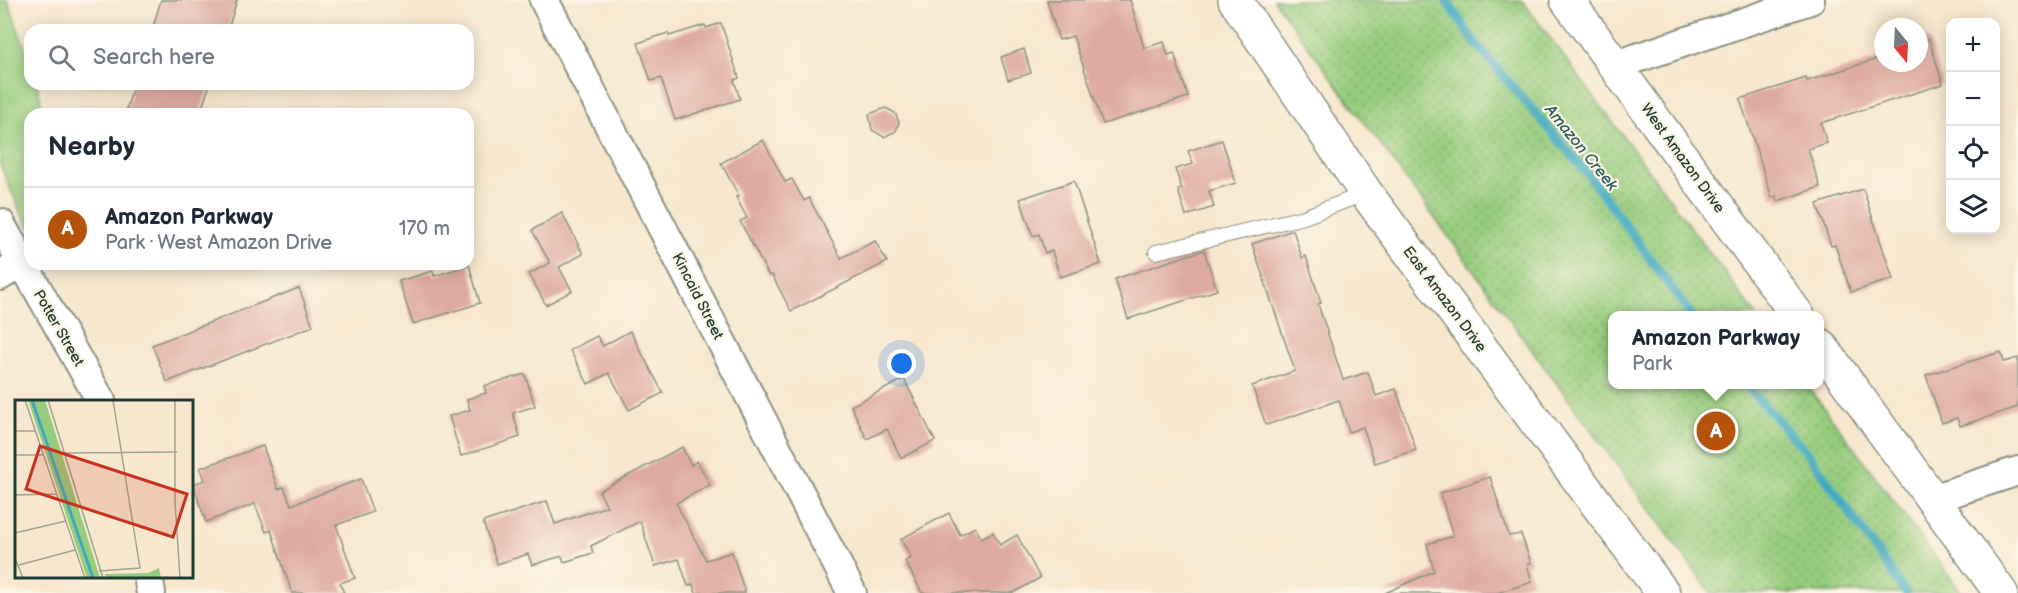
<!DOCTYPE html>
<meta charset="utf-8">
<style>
:root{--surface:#fff;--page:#f6f6f7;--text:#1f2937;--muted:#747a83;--line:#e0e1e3;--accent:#b45309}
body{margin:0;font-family:"Balsamiq Sans",sans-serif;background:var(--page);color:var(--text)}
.controls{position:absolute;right:18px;top:18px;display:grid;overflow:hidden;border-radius:12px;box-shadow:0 3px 15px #0003}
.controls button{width:54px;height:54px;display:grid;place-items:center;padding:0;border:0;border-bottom:2px solid var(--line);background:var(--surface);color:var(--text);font:30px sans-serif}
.compass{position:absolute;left:1874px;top:18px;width:54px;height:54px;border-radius:50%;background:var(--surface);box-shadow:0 3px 15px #0003;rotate:162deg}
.you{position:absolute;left:902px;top:364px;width:21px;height:21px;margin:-15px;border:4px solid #fff;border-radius:50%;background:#1a73e8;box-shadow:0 0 0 9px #1a73e833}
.badge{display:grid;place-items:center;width:39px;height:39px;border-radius:50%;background:var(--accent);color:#fff;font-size:20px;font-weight:700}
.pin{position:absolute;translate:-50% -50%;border:3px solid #fff;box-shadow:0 2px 6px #0006}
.popup{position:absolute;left:1608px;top:311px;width:216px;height:78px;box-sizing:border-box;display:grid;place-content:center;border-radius:12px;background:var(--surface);filter:drop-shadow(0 2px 4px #0005);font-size:20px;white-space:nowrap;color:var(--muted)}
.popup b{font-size:22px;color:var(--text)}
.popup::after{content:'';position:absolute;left:50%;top:100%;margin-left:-12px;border:12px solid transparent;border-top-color:var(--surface)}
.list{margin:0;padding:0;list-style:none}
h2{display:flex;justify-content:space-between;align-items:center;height:78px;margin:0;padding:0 24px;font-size:26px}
h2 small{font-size:20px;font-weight:400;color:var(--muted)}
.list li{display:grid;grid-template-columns:39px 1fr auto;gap:18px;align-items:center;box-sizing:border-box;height:84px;padding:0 24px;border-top:2px solid var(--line)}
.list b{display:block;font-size:22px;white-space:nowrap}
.list p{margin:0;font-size:20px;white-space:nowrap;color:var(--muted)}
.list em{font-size:20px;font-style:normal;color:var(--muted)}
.icon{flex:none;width:33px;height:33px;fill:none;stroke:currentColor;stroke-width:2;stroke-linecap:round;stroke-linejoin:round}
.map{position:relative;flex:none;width:2018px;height:593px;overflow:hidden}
.search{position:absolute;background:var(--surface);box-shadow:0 3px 15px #0003;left:24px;top:24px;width:450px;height:66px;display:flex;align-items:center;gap:15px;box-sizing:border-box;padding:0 21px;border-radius:18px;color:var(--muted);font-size:22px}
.panel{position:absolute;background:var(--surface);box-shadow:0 3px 15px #0003;left:24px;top:108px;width:450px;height:162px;border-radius:18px}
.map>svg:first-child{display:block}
.grass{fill:#96cc7d;stroke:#5a8458;stroke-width:1.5}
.park{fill:url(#park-dots);stroke:#5a8458;stroke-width:1.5}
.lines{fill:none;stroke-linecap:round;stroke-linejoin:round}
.stream{stroke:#3fa9bf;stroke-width:9}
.building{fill:#deaaa1}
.service-casing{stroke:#8b9281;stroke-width:16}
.minor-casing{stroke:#8b9281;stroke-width:32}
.tertiary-casing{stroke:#8b9281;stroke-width:36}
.secondary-casing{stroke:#8b9281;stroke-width:36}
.service{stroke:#fff;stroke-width:14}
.minor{stroke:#fff;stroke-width:28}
.tertiary{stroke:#fff;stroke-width:33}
.secondary{stroke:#fff;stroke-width:33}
.labels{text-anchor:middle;stroke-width:4.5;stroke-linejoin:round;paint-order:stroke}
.street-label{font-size:15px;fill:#1f3d34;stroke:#fcf5e5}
.water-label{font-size:16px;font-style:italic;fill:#295d5e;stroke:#fcf5e5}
.inset-river{fill:none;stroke:#3fa9bf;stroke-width:3}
.inset-road{fill:none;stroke:#a1a390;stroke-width:1.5}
.view{fill:#c8321e;fill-opacity:0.15;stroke:#c8321e;stroke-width:3}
.inset-edge{fill:none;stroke:#1f3d34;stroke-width:3}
</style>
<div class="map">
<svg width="2018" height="593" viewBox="0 0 2018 593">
<defs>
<pattern id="park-dots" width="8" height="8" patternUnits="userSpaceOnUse" patternTransform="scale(1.5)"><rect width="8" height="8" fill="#96cc7d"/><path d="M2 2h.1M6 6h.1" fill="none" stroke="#7aa767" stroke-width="1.8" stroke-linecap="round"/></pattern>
</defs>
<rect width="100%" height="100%" fill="#fcf5e5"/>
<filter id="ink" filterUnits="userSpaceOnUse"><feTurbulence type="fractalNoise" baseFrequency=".0167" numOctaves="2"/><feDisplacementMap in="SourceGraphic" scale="12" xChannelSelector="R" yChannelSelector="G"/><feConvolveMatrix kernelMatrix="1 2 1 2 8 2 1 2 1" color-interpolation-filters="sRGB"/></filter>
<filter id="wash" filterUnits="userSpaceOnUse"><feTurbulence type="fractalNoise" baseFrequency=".008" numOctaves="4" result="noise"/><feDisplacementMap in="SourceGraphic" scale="24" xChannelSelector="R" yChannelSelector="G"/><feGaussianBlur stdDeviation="1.35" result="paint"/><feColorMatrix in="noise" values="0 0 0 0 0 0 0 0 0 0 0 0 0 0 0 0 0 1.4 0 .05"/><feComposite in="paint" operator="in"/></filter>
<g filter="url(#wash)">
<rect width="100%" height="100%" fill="#f7e7ce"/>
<!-- grass -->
<polygon class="grass" points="0,0 8,0 30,63 30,84 37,84 44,114 30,114 30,229 20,211 0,165"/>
<!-- park -->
<polygon class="park" points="1274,0 1522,0 1756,315 1612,316 1612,384 1807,385 1962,593 1711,593"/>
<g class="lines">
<!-- stream -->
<g class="stream">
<polyline points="1446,0 1475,43 1587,173 1692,316"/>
<polyline points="1745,384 1810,456 1906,593"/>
</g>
</g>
<g id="blocks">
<!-- building -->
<g class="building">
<polygon points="161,0 237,0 228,30 152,30"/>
<polygon points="1047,0 1130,0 1144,48 1164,42 1168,55 1174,53 1188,97 1103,124 1073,36 1059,40"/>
<polygon points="721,23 739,78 734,80 740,99 675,120 661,78 651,81 638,43 668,33 669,36 705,25 706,28"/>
<polygon points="1929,39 1943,84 1821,123 1827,143 1808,149 1820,187 1778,201 1776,196 1772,198 1740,99 1806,78 1807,81 1883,57 1883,63 1919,63 1919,43"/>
<polygon points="1024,49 1031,73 1008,80 1001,57"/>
<polygon points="134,84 210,84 200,114 125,114"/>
<polygon points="886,108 895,113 899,122 896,131 884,137 872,130 869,114"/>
<polygon points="763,140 785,182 792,179 804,201 809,198 841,258 875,241 887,262 791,311 772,275 769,276 740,221 747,218 736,197 739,196 721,163"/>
<polygon points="1222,140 1236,183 1209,191 1214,207 1186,216 1178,190 1182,189 1175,169 1193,164 1188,151"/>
<polygon points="1074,181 1101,264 1060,277 1052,251 1045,253 1039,234 1033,236 1020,199"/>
<polygon points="1863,189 1893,279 1851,292 1835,245 1831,246 1817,204"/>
<polygon points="562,213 583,254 559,267 572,291 546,305 529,274 550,263 532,230"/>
<polygon points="1293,230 1302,258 1306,256 1321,303 1318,304 1343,380 1368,372 1376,396 1396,389 1416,450 1375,463 1363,427 1349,432 1339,400 1266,425 1252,386 1295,371 1252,244"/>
<polygon points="1204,250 1217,290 1128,319 1115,279"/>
<polygon points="469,265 480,303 413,324 399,281 433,271 434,276"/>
<polygon points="299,288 313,326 167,382 152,345"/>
<polygon points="630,331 663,393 629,410 609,373 588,384 570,350 597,336 603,346"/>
<polygon points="2001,352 2004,362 2018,358 2018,407 1960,426 1957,418 1942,423 1926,375"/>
<polygon points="525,374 535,406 513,413 520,437 461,456 449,416 470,410 467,399 486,393 484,386"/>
<polygon points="904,379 935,441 901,458 887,429 867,439 851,406"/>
<polygon points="263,446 278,489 284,487 291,505 361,479 373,512 336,525 355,578 340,583 344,593 292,593 271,530 266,532 255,504 206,522 193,484 205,480 200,468"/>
<polygon points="682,447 691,465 697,461 710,485 676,503 706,560 732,552 745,593 696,593 693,584 688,586 679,559 655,566 640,521 591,546 593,553 564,562 562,556 532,565 528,554 497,564 483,522 547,501 555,524 607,506 599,491"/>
<polygon points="1490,477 1509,536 1521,534 1531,563 1527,564 1532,582 1497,593 1385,593 1434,571 1427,544 1453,536 1440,493"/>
<polygon points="949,513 960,535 975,527 981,538 993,532 1000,545 1017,535 1040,578 1013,593 922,593 905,561 911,558 901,539"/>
</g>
</g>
</g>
<g filter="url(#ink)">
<use href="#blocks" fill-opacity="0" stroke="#8b9281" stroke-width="1.5"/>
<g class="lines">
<!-- service casing -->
<g class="service-casing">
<polyline id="service" points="1156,252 1304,217 1366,193"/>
</g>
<!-- minor casing -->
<g class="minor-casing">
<g id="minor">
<polyline points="544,0 852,593"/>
<polyline points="1616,65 1810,0"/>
<polyline points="0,223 101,401"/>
<polyline points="0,276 20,263"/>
<polyline points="1932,499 2018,471"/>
<polyline points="148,576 151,593"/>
</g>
</g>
<!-- tertiary casing -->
<g class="tertiary-casing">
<polyline id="tertiary" points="1235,0 1366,193 1663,593"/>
</g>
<!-- secondary casing -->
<g class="secondary-casing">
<g id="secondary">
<polyline points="1567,0 1798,316"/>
<polyline points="1820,345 2001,593"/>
</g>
</g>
<!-- service -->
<use href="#service" class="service"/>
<!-- minor -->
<use href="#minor" class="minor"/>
<!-- tertiary -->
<use href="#tertiary" class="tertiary"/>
<!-- secondary -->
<use href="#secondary" class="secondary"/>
</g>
</g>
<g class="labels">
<!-- street labels -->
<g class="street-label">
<text transform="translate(1683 158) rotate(54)" y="5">West Amazon Drive</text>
<text transform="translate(698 296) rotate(63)" y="5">Kincaid Street</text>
<text transform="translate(1445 299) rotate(53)" y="5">East Amazon Drive</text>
<text transform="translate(59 328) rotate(60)" y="5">Potter Street</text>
</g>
<!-- water labels -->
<g class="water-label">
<text transform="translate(1582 147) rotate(51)" y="6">Amazon Creek</text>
</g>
</g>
<!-- overview -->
<g transform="translate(15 400)">
<rect width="178" height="178" fill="#f7e7ce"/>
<path d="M13 0H30L85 178H72ZM144 168 146 178H91L90 174 133 173Z" fill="#96cc7d"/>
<path class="inset-river" d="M17 0 78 178"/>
<path class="inset-road" d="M10 0 70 178M33 0 88 178M160 0V101L165 178M0 31H21M50 53 162 52M0 55H28M0 95 42 94M0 133 51 121M0 158 8 178M4 165 60 150M84 171 125 168 98 0"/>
<path class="view" d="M25 46 172 94 158 137 11 89Z"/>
<rect width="178" height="178" class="inset-edge"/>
</g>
</svg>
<div class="controls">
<button>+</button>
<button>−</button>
<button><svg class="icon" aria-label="locate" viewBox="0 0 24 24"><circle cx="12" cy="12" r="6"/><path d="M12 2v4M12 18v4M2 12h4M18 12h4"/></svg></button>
<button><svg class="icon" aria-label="layers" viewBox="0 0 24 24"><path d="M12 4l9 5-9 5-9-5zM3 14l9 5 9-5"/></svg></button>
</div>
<svg class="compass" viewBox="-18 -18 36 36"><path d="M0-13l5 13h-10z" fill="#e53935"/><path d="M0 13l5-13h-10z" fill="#747a83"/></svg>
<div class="you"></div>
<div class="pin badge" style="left:1716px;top:431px">A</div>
<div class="popup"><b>Amazon Parkway</b>Park</div>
<div class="search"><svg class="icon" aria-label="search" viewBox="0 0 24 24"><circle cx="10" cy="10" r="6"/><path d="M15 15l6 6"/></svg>Search here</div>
<section class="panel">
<h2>Nearby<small></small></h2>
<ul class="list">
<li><span class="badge">A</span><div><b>Amazon Parkway</b><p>Park · West Amazon Drive</p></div><em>170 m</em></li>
</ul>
</section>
</div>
